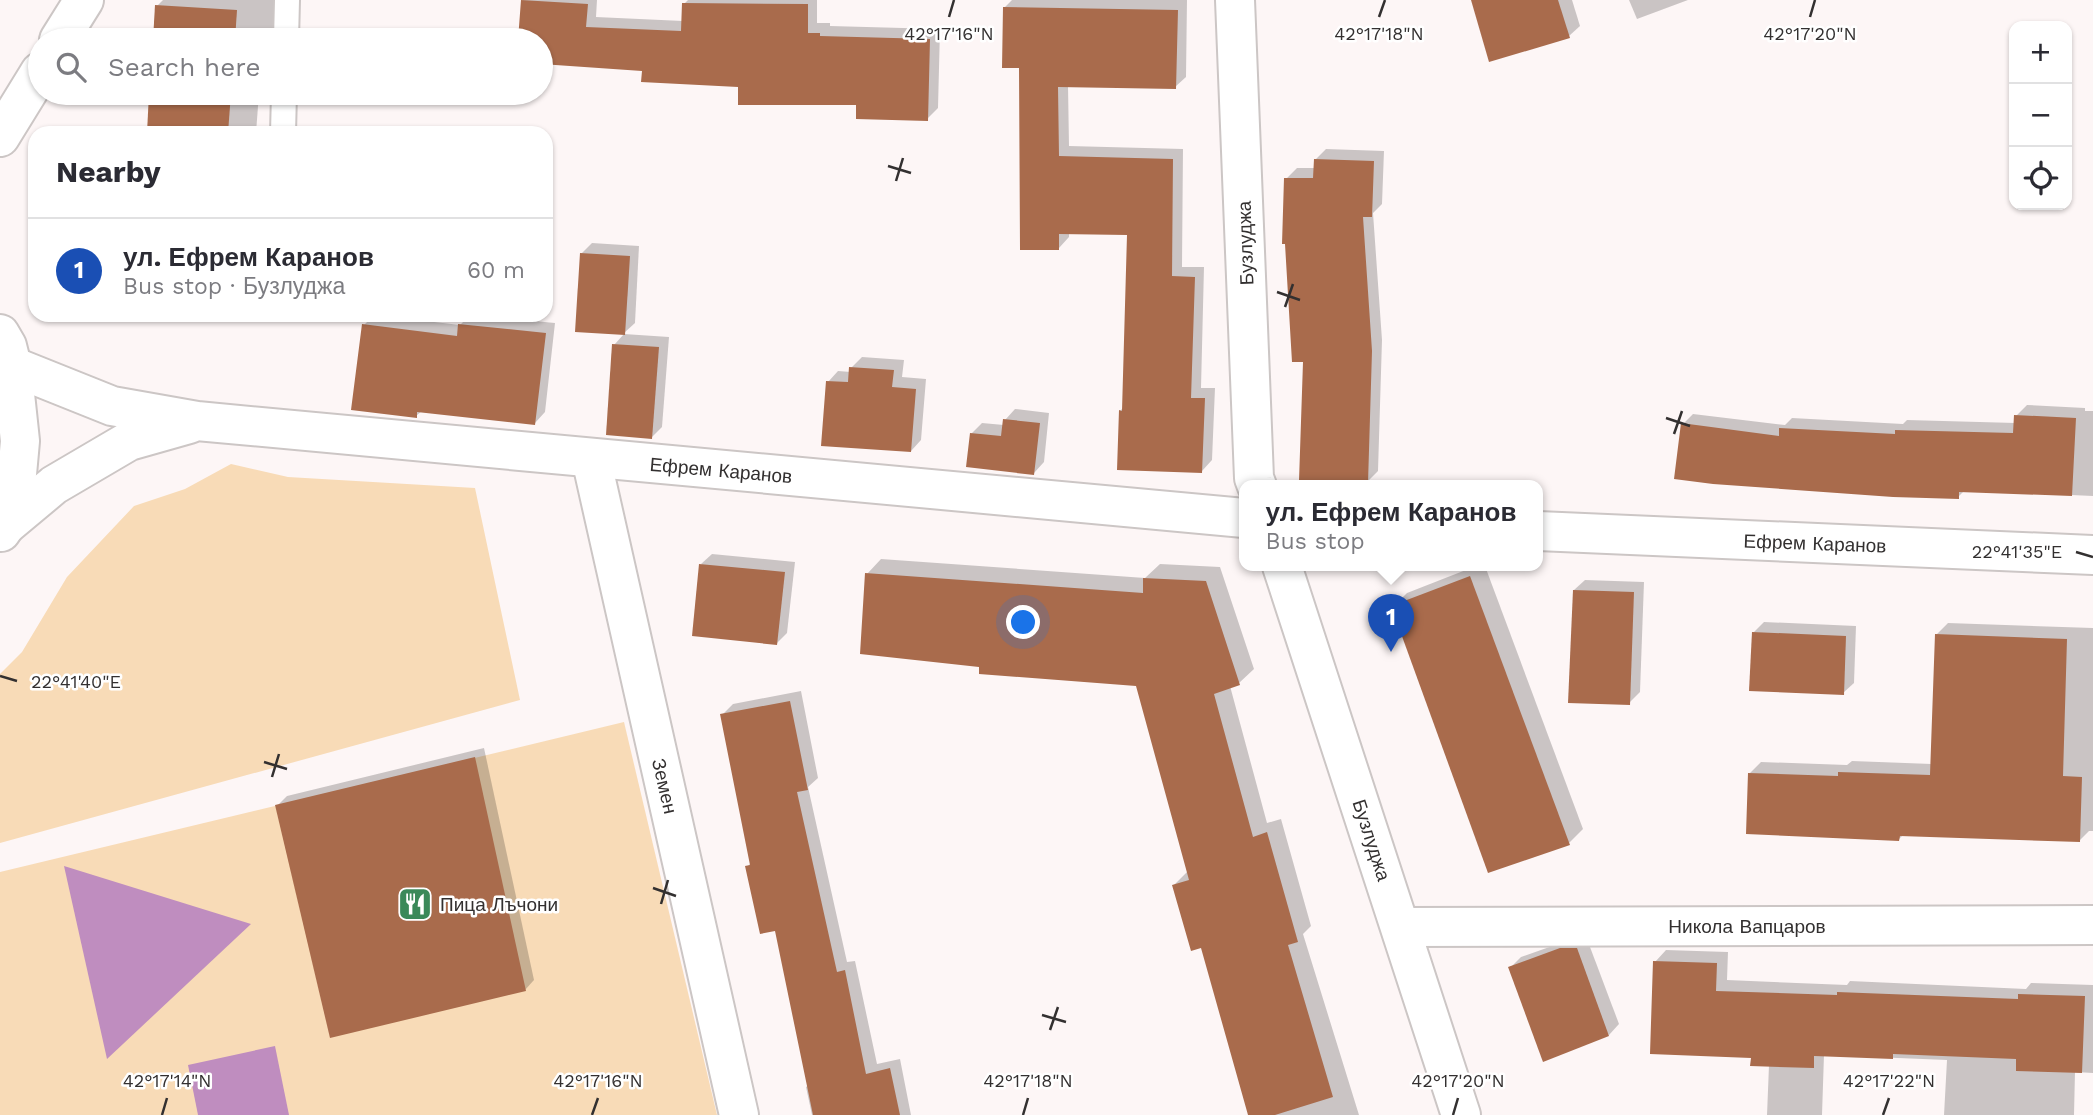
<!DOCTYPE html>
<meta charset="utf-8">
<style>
:root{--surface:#fff;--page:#f7f7f7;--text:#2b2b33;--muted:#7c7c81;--line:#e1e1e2;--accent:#3a8959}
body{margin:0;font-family:"Work Sans",sans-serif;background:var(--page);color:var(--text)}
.controls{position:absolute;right:21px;top:21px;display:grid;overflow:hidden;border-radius:14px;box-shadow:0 2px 5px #0004}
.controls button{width:63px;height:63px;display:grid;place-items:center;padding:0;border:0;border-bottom:2px solid var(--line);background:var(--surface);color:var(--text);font:35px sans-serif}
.you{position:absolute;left:1024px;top:623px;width:24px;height:24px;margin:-18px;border:5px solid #fff;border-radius:50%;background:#1a73e8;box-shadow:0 0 0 10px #1a73e833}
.badge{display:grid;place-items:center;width:46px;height:46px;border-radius:50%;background:var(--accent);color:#fff;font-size:23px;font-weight:700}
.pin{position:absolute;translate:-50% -58px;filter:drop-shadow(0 2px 4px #0008)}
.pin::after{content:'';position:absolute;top:37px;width:24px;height:21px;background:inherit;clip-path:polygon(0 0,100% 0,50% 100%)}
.popup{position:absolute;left:1239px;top:480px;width:304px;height:91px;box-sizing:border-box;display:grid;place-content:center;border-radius:14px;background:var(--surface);filter:drop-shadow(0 2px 5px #0005);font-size:23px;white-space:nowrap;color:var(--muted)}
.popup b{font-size:26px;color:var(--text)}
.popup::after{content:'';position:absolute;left:50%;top:100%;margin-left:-14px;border:14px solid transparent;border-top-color:var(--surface)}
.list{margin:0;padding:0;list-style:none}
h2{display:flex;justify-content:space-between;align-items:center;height:91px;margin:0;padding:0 28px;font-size:30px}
h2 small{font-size:23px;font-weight:400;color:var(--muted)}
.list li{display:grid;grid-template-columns:46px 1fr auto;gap:21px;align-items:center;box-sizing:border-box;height:105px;padding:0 28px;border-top:2px solid var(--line)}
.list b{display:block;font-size:26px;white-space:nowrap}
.list p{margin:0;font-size:23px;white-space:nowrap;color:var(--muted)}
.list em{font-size:23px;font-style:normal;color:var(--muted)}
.icon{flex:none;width:38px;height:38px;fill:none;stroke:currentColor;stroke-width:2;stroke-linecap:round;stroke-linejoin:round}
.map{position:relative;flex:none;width:2093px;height:1115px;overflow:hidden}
.search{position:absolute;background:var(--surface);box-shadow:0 2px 5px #0004;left:28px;top:28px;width:525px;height:77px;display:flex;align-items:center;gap:18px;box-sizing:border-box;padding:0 24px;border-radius:38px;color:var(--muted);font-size:26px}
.panel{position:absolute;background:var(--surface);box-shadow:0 2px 5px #0004;left:28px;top:126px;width:525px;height:196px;border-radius:21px}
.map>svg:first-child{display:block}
.green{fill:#f8dbb7}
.water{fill:#bf8dbf}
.shadow{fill:#0003}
.building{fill:#a96b4c}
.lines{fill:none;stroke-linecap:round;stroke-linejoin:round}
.lane-casing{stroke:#ccc6c5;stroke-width:28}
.street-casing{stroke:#ccc6c5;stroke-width:42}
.secondary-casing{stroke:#ccc6c5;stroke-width:42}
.lane{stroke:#fff;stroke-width:24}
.street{stroke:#fff;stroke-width:38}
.secondary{stroke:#fff;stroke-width:38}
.ticks{fill:none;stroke:#333030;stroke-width:2.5}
.labels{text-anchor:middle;stroke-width:5;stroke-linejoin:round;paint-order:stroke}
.street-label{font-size:19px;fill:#333030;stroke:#fff}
.poi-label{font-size:19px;fill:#333030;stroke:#fff;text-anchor:start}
.ticks-label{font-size:18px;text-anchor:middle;fill:#333030;stroke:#fff;stroke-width:5;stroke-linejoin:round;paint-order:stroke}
</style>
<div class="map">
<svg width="2093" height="1115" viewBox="0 0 2093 1115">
<rect width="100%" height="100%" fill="#fdf6f6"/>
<!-- green -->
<g class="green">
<polygon points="231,464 288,477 475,488 520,700 0,843 0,674 22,652 67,577 134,506 185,489"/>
<polygon points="624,722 717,1115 0,1115 0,872"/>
</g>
<!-- water -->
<g class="water">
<polygon points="64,866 251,924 107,1059"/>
<polygon points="275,1046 289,1115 198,1115 188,1065"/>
</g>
<!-- shadow -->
<g class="shadow">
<polygon points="163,0 285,0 291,40 154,40 157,6"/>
<polygon points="523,0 597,0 596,17 683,21 684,4 688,0 817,0 817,23 830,23 830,26 940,29 938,108 927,119 858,103 643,69 541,62 541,40 520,40"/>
<polygon points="1012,0 1187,0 1186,77 1175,87 1068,85 1069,146 1183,149 1182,267 1204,267 1201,388 1215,388 1212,460 1202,471 1120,411 1124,407 1129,233 1069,232 1069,237 1059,248 1021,67 1005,7"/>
<polygon points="1472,0 1572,0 1580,26 1569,36"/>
<polygon points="1629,0 1688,0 1637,19"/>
<polygon points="151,93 259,93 256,133 148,133"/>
<polygon points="1326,149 1384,151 1382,204 1373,213 1382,340 1378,471 1367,482 1305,360 1286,179 1297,168 1315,168 1315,160"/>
<polygon points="592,243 639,246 635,323 624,333 581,254"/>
<polygon points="374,315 460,325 470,315 555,323 545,412 535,423 422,411 416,416 364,325"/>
<polygon points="624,334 669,337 662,427 652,437 614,345"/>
<polygon points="862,357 904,360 902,377 926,379 921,440 911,451 828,382 838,371 851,372 851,368"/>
<polygon points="2027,405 2085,408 2085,411 2093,411 2093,496 1965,490 1958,497 1683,424 1693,414 1785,425 1792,418 1903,424 1907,420 2016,423 2016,416"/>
<polygon points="1015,409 1049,413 1044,462 1034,473 971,434 982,423 1004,425 1005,420"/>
<polygon points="712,554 795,562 787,633 777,643 701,564"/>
<polygon points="881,559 1145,578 1160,564 1220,567 1254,669 1239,683 1230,686 1267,823 1281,819 1311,926 1303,934 1359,1115 1250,1115 1202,946 1174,885 1188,871 1137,685 980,666 867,574"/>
<polygon points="1476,566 1485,566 1583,829 1569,843 1393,607 1407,593"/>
<polygon points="1585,580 1644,582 1640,692 1629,703 1574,590"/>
<polygon points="1764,622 1856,626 1854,683 1843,693 1753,633"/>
<polygon points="1948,623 2093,628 2093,831 2089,831 2079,841 1904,834 1899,839 1749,774 1761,762 1847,765 1852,761 1932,764 1936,635"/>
<polygon points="801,691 818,778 808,787 847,962 855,961 877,1064 900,1059 911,1115 812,1115 806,1087 809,1085 776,929 747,867 751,863 722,715 733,704"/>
<polygon points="484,748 534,980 525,990 277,806 287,796"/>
<polygon points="1572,939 1587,939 1619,1024 1609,1035 1510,968 1521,957"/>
<polygon points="1666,950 1728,952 1727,980 1847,985 1850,981 2026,989 2031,983 2093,985 2093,1073 2075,1072 2074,1115 1944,1115 1947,1060 1824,1055 1822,1115 1767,1115 1769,1065 1752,1056 1655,962"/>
</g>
<!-- building -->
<g class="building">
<polygon points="521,0 588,4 586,27 681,31 682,3 808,4 808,33 820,33 820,36 930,39 928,121 856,119 856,105 738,105 738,87 641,82 642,71 541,64 541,40 518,40"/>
<polygon points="1471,0 1558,0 1570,38 1489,62"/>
<polygon points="155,5 237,10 235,40 153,40"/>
<polygon points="1003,7 1178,10 1176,89 1058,87 1059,156 1173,159 1172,276 1195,277 1191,398 1205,398 1202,473 1117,470 1119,410 1122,411 1127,235 1059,234 1059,250 1020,250 1019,68 1002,68"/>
<polygon points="149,93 231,93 228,133 147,133"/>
<polygon points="1314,159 1374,161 1372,217 1363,217 1372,351 1368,483 1299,481 1303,362 1292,362 1285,244 1282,244 1284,178 1313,178"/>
<polygon points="580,253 630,256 625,335 575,332"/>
<polygon points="362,324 457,336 458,324 546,333 535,425 417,412 417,418 351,410"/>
<polygon points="612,344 659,347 652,439 606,435"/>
<polygon points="849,367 894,370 892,387 916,389 911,452 821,446 826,381 848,382"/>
<polygon points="2014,415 2076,418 2072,496 1959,492 1959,499 1893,497 1713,484 1674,479 1681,423 1779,436 1779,428 1895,434 1895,430 2013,433"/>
<polygon points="1003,419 1040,423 1034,475 966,467 970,433 1001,436"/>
<polygon points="699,564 785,572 777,645 692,636"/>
<polygon points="865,573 1143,593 1143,578 1206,581 1240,685 1214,694 1253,837 1267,832 1298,942 1288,945 1333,1097 1275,1115 1248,1115 1201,948 1191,951 1172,885 1189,880 1136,686 979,674 979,667 860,654"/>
<polygon points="1470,576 1570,845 1488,873 1391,606"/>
<polygon points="1573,590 1634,592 1630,705 1568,703"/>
<polygon points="1752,632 1846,636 1844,695 1749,691"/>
<polygon points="1935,634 2067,639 2063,776 2082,777 2080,842 1900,836 1899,841 1746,834 1748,773 1838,776 1838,772 1930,775"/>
<polygon points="790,701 808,790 797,792 837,972 845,970 866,1074 890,1068 900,1115 813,1115 775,931 760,934 745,866 750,865 720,714"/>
<polygon points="475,757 526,991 330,1038 275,805"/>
<polygon points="1560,948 1577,948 1609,1036 1543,1062 1508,967"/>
<polygon points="1653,961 1717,963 1716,991 1837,995 1837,992 2018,999 2018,994 2085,996 2082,1073 2016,1071 2016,1059 1893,1054 1893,1059 1814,1056 1814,1068 1750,1066 1751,1058 1650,1054"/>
</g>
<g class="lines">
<!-- lane casing -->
<g class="lane-casing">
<g id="lane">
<polyline points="286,40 287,0"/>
<polyline points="283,133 284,93"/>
</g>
</g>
<!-- street casing -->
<g class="street-casing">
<g id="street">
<polyline points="1235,0 1254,478 1257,486"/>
<polyline points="59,40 84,0"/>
<polyline points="0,137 40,72"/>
<polyline points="591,458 739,1115"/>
<polyline points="1538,531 2093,555"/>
<polyline points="1401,927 2093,925"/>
</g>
</g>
<!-- secondary casing -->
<g class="secondary-casing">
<g id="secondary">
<polyline points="0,334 7,346 12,366 20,441 16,485 5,526 1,532"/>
<polyline points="12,366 112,406 197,421 1244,518"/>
<polyline points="5,526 54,485 129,441 189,424"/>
<polyline points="1282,566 1461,1115"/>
</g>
</g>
<!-- lane -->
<use href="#lane" class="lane"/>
<!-- street -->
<use href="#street" class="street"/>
<!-- secondary -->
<use href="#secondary" class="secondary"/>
</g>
<!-- ticks -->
<path class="ticks" d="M949 17 954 0M1379 17 1385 0M1810 17 1815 0M888 166 911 173M896 181 903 158M1277 292 1300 300M1285 307 1293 284M1666 418 1690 426M1674 434 1682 411M2076 552 2093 557M0 676 17 681M264 762 287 769M272 777 279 754M653 888 676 896M661 904 668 880M1042 1015 1066 1022M1050 1030 1058 1007M162 1115 167 1098M592 1115 598 1098M1023 1115 1028 1098M1453 1115 1458 1098M1883 1115 1889 1098"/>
<!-- icons -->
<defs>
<g id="restaurant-square" transform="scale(1.75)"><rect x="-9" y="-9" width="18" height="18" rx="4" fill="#3a8959" stroke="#fff"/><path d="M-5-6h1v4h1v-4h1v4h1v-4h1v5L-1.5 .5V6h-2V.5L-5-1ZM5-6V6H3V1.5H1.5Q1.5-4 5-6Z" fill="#fff"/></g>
</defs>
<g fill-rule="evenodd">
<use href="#restaurant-square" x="415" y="904"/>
</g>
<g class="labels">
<!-- street labels -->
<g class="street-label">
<text transform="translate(1245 243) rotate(-92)" y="7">Бузлуджа</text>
<text transform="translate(721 470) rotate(5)" y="7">Ефрем Каранов</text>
<text transform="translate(1815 543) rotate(2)" y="7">Ефрем Каранов</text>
<text transform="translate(665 786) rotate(77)" y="7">Земен</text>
<text transform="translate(1372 840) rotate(72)" y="7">Бузлуджа</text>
<text x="1747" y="933">Никола Вапцаров</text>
</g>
<!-- poi labels -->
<g class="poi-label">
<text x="440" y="911">Пица Лъчони</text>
</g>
</g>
<g class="ticks-label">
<text x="949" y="40">42°17'16"N</text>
<text x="1379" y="40">42°17'18"N</text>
<text x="1810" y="40">42°17'20"N</text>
<text x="2017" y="558">22°41'35"E</text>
<text x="76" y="688">22°41'40"E</text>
<text x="1458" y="1087">42°17'20"N</text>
<text x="167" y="1087">42°17'14"N</text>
<text x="598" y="1087">42°17'16"N</text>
<text x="1028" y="1087">42°17'18"N</text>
<text x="1889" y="1087">42°17'22"N</text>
</g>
</svg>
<div class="controls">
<button>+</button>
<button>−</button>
<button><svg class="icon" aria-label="locate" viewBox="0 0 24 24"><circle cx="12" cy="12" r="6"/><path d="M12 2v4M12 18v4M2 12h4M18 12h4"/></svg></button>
</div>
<div class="you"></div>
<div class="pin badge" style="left:1391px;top:652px;background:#1a4fb4">1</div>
<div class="popup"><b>ул. Ефрем Каранов</b>Bus stop</div>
<div class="search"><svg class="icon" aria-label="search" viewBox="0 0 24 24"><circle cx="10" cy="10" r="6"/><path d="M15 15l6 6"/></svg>Search here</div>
<section class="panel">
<h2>Nearby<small></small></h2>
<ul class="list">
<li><span class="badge" style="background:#1a4fb4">1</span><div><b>ул. Ефрем Каранов</b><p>Bus stop · Бузлуджа</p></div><em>60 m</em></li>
</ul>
</section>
</div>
